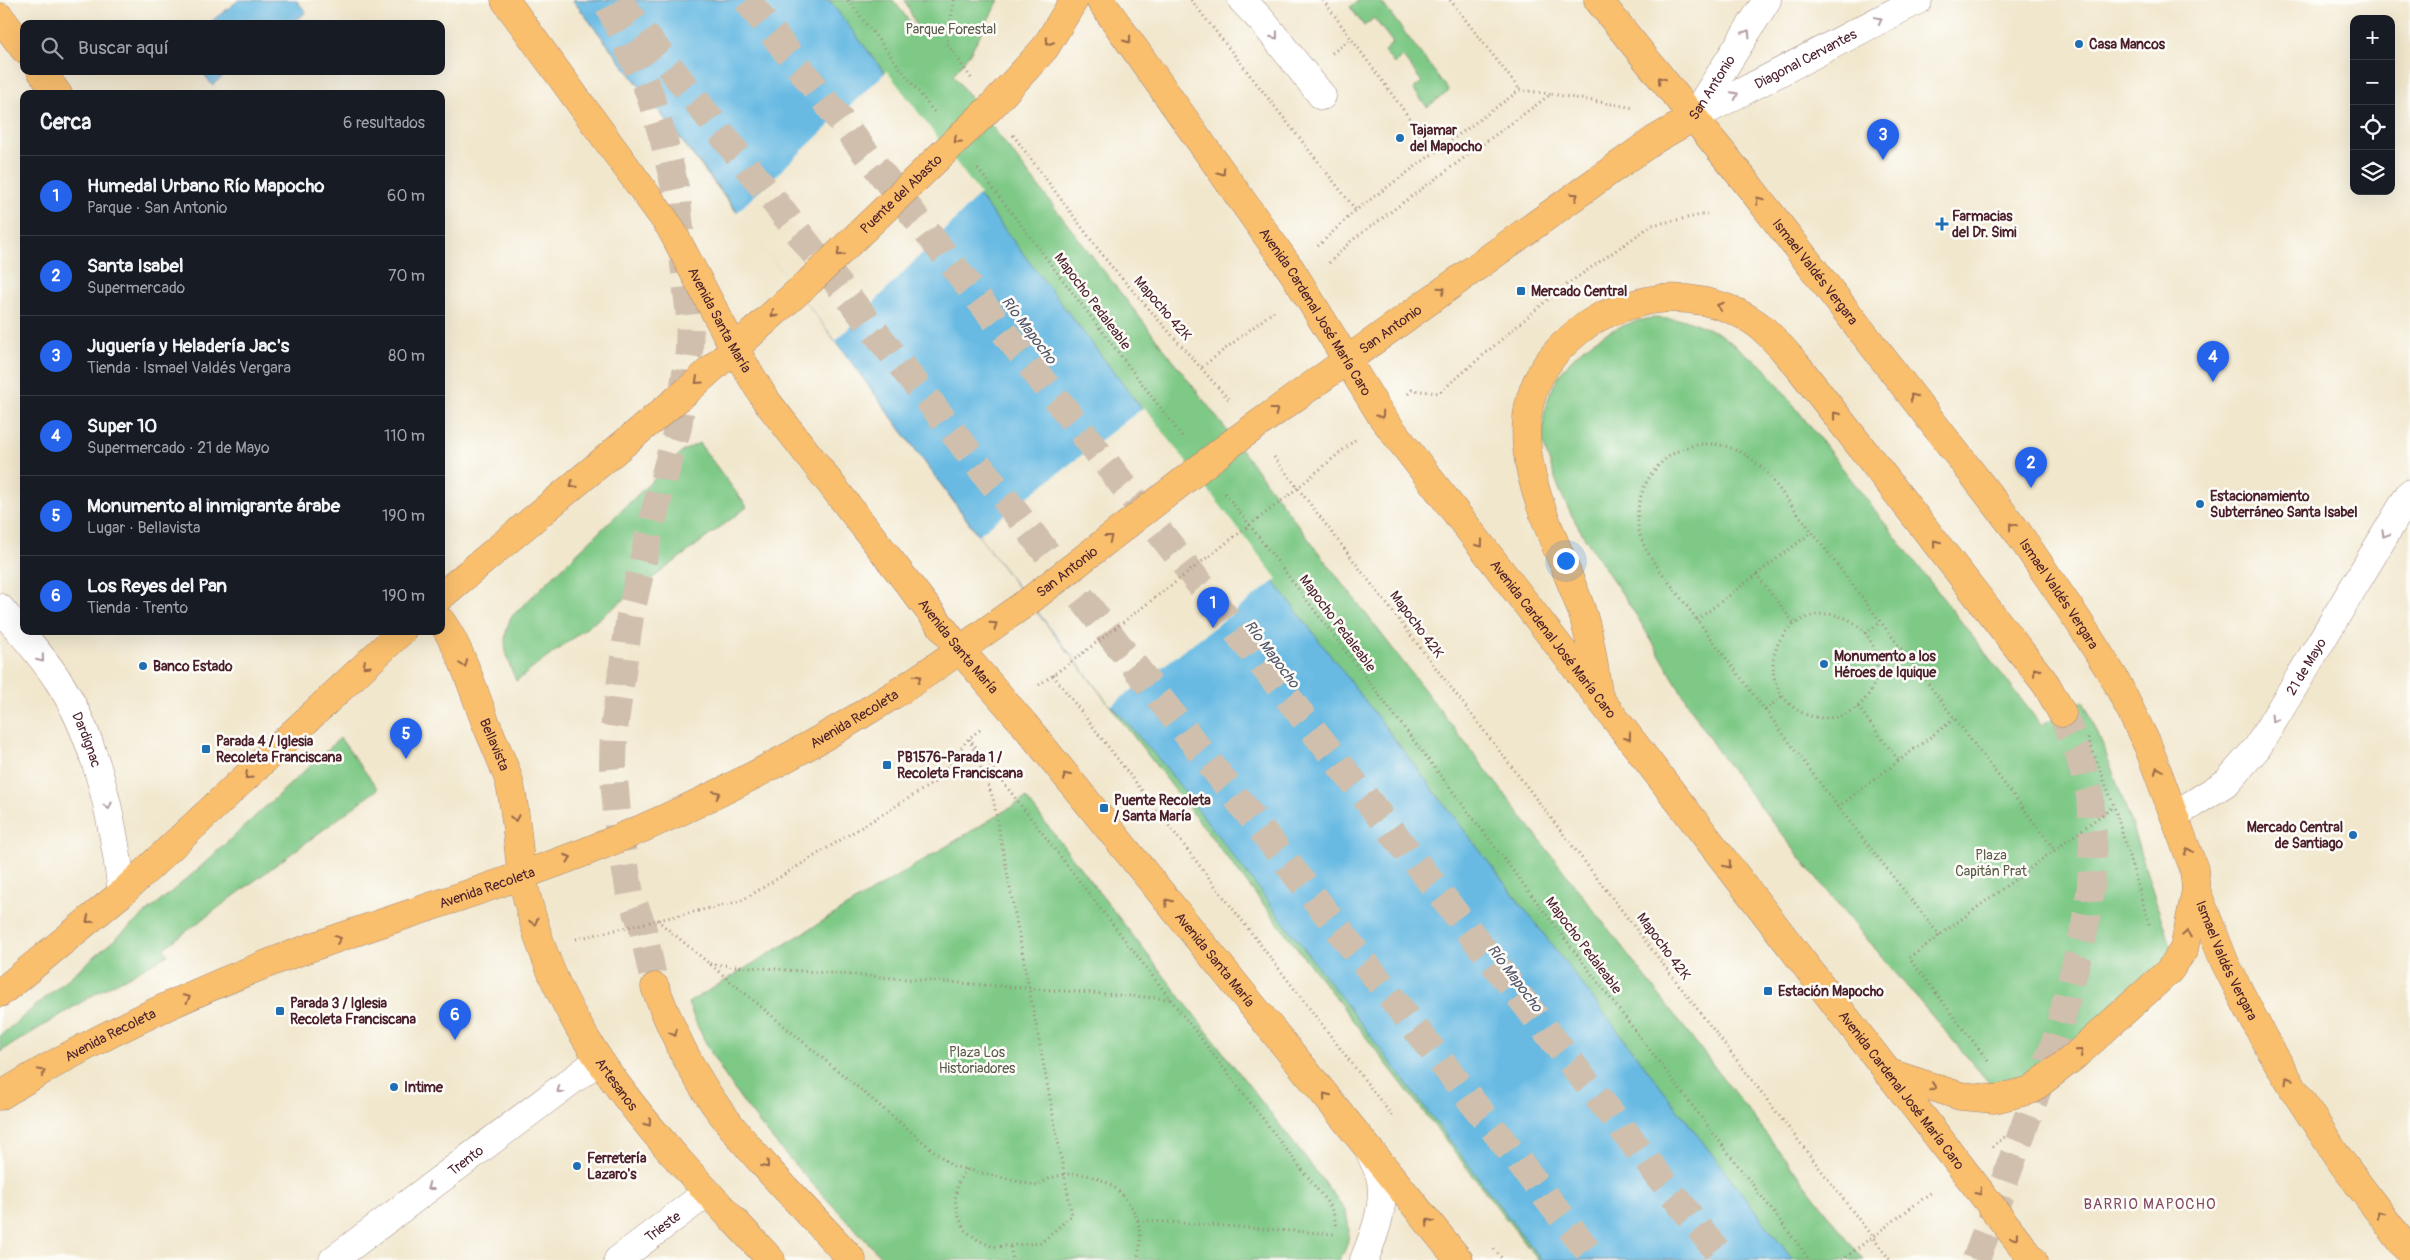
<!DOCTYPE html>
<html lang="es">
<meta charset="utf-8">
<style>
:root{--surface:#171b24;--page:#242831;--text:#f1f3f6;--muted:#9ea1a6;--line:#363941;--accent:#2563eb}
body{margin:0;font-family:Pangolin,sans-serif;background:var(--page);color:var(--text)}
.controls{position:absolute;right:15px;top:15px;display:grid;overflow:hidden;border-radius:10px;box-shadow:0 5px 20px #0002}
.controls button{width:45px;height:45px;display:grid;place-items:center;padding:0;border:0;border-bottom:1px solid var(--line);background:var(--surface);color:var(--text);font:25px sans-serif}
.you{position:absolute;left:1565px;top:560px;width:18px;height:18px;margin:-12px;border:4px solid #fff;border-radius:50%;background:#1a73e8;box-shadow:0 0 0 8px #1a73e833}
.badge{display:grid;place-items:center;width:32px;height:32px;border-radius:50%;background:var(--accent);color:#fff;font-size:16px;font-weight:700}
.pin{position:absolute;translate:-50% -41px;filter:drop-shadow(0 1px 2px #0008)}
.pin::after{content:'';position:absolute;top:26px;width:18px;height:15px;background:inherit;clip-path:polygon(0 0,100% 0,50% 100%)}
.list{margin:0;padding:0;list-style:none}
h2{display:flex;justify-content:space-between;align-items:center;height:65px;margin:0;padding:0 20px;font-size:21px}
h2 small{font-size:16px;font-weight:400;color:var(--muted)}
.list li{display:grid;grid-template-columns:32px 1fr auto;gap:15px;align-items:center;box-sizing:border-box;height:80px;padding:0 20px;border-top:1px solid var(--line)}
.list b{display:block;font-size:19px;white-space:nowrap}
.list p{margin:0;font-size:16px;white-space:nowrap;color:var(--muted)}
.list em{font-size:16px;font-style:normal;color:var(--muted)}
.icon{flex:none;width:28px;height:28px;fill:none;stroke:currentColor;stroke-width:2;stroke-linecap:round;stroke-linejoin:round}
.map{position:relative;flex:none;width:2410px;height:1260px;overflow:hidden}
.search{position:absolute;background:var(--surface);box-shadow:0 5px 20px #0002;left:20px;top:20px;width:425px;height:55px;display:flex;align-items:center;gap:12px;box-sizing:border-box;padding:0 18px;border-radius:10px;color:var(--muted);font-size:19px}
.panel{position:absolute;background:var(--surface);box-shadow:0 5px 20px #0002;left:20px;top:90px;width:425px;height:545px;border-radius:10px}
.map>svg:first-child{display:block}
.green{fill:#7ec986;stroke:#647458}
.water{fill:#67bae3;stroke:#586c87}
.pier{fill:#f1e7cd}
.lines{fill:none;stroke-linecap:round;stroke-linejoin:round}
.highway-tunnel{stroke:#d0bfad;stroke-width:28;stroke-dasharray:28 14;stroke-linecap:butt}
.minor-casing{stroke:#9e837c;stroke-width:29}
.major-casing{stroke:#9e837c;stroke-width:29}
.highway-casing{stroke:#9e837c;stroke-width:29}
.path{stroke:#9e837c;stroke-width:3;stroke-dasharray:1 4;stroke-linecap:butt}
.minor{stroke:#fff;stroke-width:28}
.major{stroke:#f9bf6d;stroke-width:28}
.highway{stroke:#f9bf6d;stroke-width:28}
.major-bridge-casing{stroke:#9e837c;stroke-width:29;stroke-linecap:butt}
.path-bridge{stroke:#9e837c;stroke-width:3;stroke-dasharray:1 4;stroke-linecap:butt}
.major-bridge{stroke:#f9bf6d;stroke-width:28}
.oneway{stroke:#ae9aa0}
.oneway2{stroke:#996749}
.poi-dot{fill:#1f6fb2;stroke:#fdfcf7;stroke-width:2}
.labels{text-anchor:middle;stroke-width:5;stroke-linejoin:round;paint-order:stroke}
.park-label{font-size:14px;fill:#5c5a4b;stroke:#fdfcf7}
.poi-label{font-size:14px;font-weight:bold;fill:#4a1f2b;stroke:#fdfcf7;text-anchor:start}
.street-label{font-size:14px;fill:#4a1f2b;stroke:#fdfcf7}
.water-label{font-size:15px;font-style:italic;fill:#54556b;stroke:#fdfcf7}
.neighbourhood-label{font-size:15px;letter-spacing:1px;fill:#834c64;stroke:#fdfcf7}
</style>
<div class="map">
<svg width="2410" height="1260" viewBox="0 0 2410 1260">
<rect width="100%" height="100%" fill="#fdfcf7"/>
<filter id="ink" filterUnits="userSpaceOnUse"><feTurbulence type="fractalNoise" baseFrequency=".02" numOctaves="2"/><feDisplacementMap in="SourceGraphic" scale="10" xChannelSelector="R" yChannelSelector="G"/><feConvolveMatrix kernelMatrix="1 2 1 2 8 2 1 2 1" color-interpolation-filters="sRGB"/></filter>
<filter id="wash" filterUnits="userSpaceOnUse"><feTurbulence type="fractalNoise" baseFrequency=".0096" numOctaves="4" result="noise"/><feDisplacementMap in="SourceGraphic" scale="20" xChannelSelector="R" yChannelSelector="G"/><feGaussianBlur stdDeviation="1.12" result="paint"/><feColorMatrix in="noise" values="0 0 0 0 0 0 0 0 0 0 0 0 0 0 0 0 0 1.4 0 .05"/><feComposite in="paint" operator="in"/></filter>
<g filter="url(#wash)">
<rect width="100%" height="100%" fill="#f1e7cd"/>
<!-- green -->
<g class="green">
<path d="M573 0H893L921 36 905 0H999L970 53 953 75C1073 234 1198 389 1316 549L1863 1260H1538L978 535 836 341Z"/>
<polygon points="1359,0 1380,0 1449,91 1427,107 1413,89 1422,82 1403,57 1394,64 1384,51 1393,43 1374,18 1364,26 1350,7"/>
<path d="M1652 318 1688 320 1718 333 1765 368 2041 725 2083 701C2122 782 2144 869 2173 954L2008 1105C1930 1013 1851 923 1777 828 1756 800 1733 773 1713 744 1686 703 1663 658 1636 615 1606 567 1569 524 1552 469 1549 460 1544 449 1543 440 1539 374 1591 328 1652 318Z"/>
<path d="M699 443 747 507 516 681C506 656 500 643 511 617L683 451Z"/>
<polygon points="340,738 378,789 164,948 168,955 98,992 0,1052 0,1036 196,871"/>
<path d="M1026 798 1344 1208C1351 1227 1351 1243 1339 1260H884C812 1181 726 1105 688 1003Z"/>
</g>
<!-- water -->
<g class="water">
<polygon points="239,0 296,0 306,12 291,24 208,24"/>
<path d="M573 0H829L1793 1260H1541L1164 765C1045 633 943 485 837 343 751 227 661 114 573 0Z"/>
<polygon points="202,71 230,71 212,85"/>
</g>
<!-- pier -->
<g class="pier">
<polygon points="887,71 980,194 836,341 736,213"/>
<polygon points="1144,407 1277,579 1111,706 978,535"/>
</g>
</g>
<g filter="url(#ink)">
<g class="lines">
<!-- highway-tunnel -->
<g class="highway-tunnel">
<polyline points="618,0 1595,1260"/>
<polyline points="747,0 1724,1260"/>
<polyline points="609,6 649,92 664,141 676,192 690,317 689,351 678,427 652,522 630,616 614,729 613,765 618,826 630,894 642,925 655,987"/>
<polyline points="1976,1260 2057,1036 2084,932 2091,886 2093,839 2090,795 2078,751 2062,713"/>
</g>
<!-- minor casing -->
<g class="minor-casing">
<g id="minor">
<polyline points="1242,0 1263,22 1322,96"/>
<path id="s1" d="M1693 117 1767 0"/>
<path id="s2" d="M1692 118 1918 0"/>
<path id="s3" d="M0 608C19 631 41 654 57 679 97 738 114 825 122 893"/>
<path id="s4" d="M2175 815 2227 782 2257 748 2410 493"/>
<path id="s5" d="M333 1260 599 1060"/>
<path id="s6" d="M618 1260 708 1192"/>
<path d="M1364 1260C1374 1235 1385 1208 1381 1181 1380 1171 1373 1161 1370 1152"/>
</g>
</g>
<!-- major casing -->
<g class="major-casing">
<g id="major">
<path id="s7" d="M505 0 670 227 734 348 765 399 959 649 1024 724 1459 1260"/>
<path id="s8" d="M1100 0 1292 271 1382 417 2033 1260"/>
<path id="s9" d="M1598 0 1746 182 2016 530 2079 622 2115 679 2148 746 2194 869 2196 890 2225 963 2264 1039 2293 1088 2340 1160 2410 1253"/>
<polyline points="0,17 24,49"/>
<polyline points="41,71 58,94"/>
<polyline points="992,106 1045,48 1074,0"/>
<path id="s10" d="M1236 440 1610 171 1654 140 1692 118"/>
<polyline points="441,596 687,391 810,281"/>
<path id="s11" d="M441 621C462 651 472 687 485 721 493 741 503 761 509 781 517 812 517 844 522 875 526 899 534 924 542 948 585 1071 684 1166 771 1260"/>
<polyline points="0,993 122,893 402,631"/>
<polyline points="1887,1072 1960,1096 1995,1099 2031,1090 2075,1056 2169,971 2184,949 2196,890"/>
<path id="s12" d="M0 1096C88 1041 192 992 290 955 393 917 499 887 600 846 700 806 796 756 887 699 936 669 982 633 1029 601"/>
</g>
</g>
<!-- highway casing -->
<g class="highway-casing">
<g id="highway">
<path d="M1599 698C1594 668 1591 638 1581 609 1553 527 1485 425 1561 347 1586 322 1604 312 1638 303 1679 292 1730 301 1763 329 1775 339 1786 353 1797 365L2046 684 2062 713"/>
<path d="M655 987C673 1034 694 1079 725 1118 763 1168 810 1213 852 1260"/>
</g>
</g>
<!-- path -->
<g class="path">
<polyline points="848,0 934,112"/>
<polyline points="954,0 947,43 971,78"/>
<polyline points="1191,0 1356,210"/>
<polyline points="1323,0 1435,153"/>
<polyline points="1450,0 1520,90"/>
<polyline points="1332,53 1351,39"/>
<polyline points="1013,135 1110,265 1230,401"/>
<polyline points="978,169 1182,436"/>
<polyline points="1318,246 1356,210 1520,90 1551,94"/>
<polyline points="1329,263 1351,241 1551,94 1635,108"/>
<polyline points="1202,367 1274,311"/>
<polyline points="1408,394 1412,390 1439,393 1559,290 1652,225 1707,214"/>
<polyline points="1274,457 1890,1260"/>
<polyline points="1225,493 1810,1260"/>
<polyline points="1289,495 1355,440"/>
<polyline points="1756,574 1794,623"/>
<circle cx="1825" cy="666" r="52"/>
<polyline points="1697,620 1812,532"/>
<polyline points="1865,633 1881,622"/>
<polyline points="1053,675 1393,1117"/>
<polyline points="1039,685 1071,662"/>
<polyline points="1858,707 1899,761"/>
<polyline points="1765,710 1784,695"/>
<polyline points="2088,738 2114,806 2150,927"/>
<polyline points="972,742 1327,1202 1333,1212 1337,1227"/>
<polyline points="1838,807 1954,719"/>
<path d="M657 920 952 1166 1038 1186C1046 1178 1059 1175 1070 1174 1117 1172 1151 1215 1137 1260"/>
<path d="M1940 936 1838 807 1653 561C1646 550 1639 538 1638 525 1633 472 1684 427 1736 450 1749 455 1757 464 1767 473L2055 850"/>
<polyline points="576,939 741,901 935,782 969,738 980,730"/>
<polyline points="710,964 1170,999"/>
<polyline points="1988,1061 1909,958 2114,806"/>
<polyline points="1992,1147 2007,1135"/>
<polyline points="966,1169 958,1183 955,1199 958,1215 965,1230 978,1240 993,1247 1041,1243 1072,1215 993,798 969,738"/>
<polyline points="1138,1220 1334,1234"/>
<polyline points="1010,1247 1013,1260"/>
<polyline points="1494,1249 1503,1260"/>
<polyline points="1842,1260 1933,1191"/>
</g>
<!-- minor -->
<use href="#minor" class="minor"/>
<!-- major -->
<use href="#major" class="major"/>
<!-- highway -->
<use href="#highway" class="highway"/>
<!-- major-bridge casing -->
<g class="major-bridge-casing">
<g id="major-bridge">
<path id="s13" d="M810 281 992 106"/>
<path id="s14" d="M1029 601 1236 440"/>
</g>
</g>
<!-- path-bridge -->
<polyline class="path-bridge" points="1071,662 1289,495"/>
<!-- major-bridge -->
<use href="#major-bridge" class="major-bridge"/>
</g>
<!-- one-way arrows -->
<defs><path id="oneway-chevron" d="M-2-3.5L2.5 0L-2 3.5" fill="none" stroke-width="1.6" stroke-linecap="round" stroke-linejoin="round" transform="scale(1.25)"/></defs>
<g class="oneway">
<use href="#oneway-chevron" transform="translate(1879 20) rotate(-28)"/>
<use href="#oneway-chevron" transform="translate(1747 33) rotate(-58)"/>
<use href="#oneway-chevron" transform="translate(1275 36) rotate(52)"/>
<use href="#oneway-chevron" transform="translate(1735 95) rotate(-27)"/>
<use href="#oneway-chevron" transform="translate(2385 534) rotate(121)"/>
<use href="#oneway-chevron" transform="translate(41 659) rotate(51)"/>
<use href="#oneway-chevron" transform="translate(2274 719) rotate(121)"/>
<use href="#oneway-chevron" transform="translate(108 806) rotate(76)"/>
<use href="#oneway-chevron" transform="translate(560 1090) rotate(143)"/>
<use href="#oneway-chevron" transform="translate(430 1187) rotate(143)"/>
</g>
<g class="oneway2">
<use href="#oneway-chevron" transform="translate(1128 40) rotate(55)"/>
<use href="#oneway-chevron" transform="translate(1049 42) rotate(122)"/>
<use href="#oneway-chevron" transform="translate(1661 80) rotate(-129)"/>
<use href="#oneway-chevron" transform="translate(957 140) rotate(136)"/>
<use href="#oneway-chevron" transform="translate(1222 172) rotate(55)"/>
<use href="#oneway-chevron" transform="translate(1575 196) rotate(-35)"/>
<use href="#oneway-chevron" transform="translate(1759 200) rotate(-128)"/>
<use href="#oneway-chevron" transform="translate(840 253) rotate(136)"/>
<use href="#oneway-chevron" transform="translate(1442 290) rotate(-35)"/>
<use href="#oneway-chevron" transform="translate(1720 306) rotate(-162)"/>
<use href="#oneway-chevron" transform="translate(774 314) rotate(139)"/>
<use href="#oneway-chevron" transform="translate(698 381) rotate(138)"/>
<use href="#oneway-chevron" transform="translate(1913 397) rotate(-128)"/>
<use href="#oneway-chevron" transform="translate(1275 411) rotate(-37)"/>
<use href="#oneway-chevron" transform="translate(1381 415) rotate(56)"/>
<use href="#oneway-chevron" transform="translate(1836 415) rotate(-128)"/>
<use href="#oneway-chevron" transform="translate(573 485) rotate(140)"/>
<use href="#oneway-chevron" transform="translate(2012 526) rotate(-127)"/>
<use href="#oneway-chevron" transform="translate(1109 538) rotate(-38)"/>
<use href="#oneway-chevron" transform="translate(1936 543) rotate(-128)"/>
<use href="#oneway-chevron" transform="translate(1480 544) rotate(52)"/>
<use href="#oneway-chevron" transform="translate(994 625) rotate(-35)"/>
<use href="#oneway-chevron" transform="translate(464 664) rotate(69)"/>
<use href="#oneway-chevron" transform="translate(366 665) rotate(137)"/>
<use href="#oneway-chevron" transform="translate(2036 671) rotate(-128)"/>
<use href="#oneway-chevron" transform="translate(918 678) rotate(-35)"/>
<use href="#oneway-chevron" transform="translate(1628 737) rotate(52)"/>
<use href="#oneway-chevron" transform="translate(2158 770) rotate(-111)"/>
<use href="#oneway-chevron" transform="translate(248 776) rotate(137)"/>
<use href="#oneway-chevron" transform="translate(1066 776) rotate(-129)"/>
<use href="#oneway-chevron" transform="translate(717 794) rotate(-26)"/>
<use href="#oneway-chevron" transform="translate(515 818) rotate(79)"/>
<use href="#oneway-chevron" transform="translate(2188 851) rotate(-109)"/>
<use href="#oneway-chevron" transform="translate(568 858) rotate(-20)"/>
<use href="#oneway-chevron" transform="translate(1728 865) rotate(52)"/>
<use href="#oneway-chevron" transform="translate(1168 902) rotate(-129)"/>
<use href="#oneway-chevron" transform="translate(89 920) rotate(141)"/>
<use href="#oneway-chevron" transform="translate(534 922) rotate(75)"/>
<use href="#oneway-chevron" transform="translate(2187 934) rotate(-78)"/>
<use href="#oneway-chevron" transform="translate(338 939) rotate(-19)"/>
<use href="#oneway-chevron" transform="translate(187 998) rotate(-26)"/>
<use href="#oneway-chevron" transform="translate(674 1033) rotate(65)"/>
<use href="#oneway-chevron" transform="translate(2080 1052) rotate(-41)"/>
<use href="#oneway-chevron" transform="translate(42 1072) rotate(-29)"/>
<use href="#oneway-chevron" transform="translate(2288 1080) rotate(-120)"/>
<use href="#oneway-chevron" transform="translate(1933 1087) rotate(18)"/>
<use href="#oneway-chevron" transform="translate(1326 1096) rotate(-129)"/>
<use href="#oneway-chevron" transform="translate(648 1123) rotate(52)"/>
<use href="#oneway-chevron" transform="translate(766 1165) rotate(48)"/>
<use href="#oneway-chevron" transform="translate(1979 1192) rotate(51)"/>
<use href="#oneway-chevron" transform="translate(2380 1214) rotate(-127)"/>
<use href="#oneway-chevron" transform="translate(1429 1222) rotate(-129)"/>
<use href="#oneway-chevron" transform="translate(2015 1237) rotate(52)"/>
</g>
</g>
<!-- markers -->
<g class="poi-dot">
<circle cx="2079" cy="44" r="5"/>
<circle cx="1400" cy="138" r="5"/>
<path d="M1939.5 216.5h5v5h5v5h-5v5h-5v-5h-5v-5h5z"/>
<rect x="1516" y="286" width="10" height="10" rx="2.5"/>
<circle cx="2200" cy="504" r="5"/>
<circle cx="1824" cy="664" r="5"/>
<circle cx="143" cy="666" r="5"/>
<rect x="201" y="744" width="10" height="10" rx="2.5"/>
<rect x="882" y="760" width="10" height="10" rx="2.5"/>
<rect x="1099" y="803" width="10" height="10" rx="2.5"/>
<circle cx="2353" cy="835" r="5"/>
<rect x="1763" y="986" width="10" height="10" rx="2.5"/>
<rect x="275" y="1006" width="10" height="10" rx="2.5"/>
<circle cx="394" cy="1087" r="5"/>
<circle cx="577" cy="1166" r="5"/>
</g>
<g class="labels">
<!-- park labels -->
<g class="park-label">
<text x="951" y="34">Parque Forestal</text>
<text x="1991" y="860">Plaza<tspan x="1991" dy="16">Capitán Prat</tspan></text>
<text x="977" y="1057">Plaza Los<tspan x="977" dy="16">Historiadores</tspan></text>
</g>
<!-- poi labels -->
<g class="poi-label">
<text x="2089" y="49">Casa Mancos</text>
<text x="1410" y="135">Tajamar<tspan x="1410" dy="16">del Mapocho</tspan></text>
<text x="1952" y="221">Farmacias<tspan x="1952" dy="16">del Dr. Simi</tspan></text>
<text x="1531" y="296">Mercado Central</text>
<text x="2210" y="501">Estacionamiento<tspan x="2210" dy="16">Subterráneo Santa Isabel</tspan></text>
<text x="1834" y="661">Monumento a los<tspan x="1834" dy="16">Héroes de Iquique</tspan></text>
<text x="153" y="671">Banco Estado</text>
<text x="216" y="746">Parada 4 / Iglesia<tspan x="216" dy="16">Recoleta Franciscana</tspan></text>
<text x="897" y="762">PB1576-Parada 1 /<tspan x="897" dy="16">Recoleta Franciscana</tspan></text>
<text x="1114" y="805">Puente Recoleta<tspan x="1114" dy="16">/ Santa María</tspan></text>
<text x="2343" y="832" text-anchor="end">Mercado Central<tspan x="2343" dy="16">de Santiago</tspan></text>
<text x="1778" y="996">Estación Mapocho</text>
<text x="290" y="1008">Parada 3 / Iglesia<tspan x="290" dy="16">Recoleta Franciscana</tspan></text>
<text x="404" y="1092">Intime</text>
<text x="587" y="1163">Ferretería<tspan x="587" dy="16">Lazaro's</tspan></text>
</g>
<!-- street labels -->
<g class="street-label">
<text dy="5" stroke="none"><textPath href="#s2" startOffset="128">Diagonal Cervantes</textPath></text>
<text dy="5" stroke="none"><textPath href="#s1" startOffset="35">San Antonio</textPath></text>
<text dy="5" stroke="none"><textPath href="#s13" startOffset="126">Puente del Abasto</textPath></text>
<text dy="5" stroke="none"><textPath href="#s9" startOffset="348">Ismael Valdés Vergara</textPath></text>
<text transform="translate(1093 301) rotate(53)" y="5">Mapocho Pedaleable</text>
<text transform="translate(1163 308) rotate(49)" y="5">Mapocho 42K</text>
<text dy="5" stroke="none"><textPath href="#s8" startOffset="379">Avenida Cardenal José María Caro</textPath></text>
<text dy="5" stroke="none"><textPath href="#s7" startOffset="386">Avenida Santa María</textPath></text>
<text dy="5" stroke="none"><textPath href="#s10" startOffset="190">San Antonio</textPath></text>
<text dy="5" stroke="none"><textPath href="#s14" startOffset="48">San Antonio</textPath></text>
<text dy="5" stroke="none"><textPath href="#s9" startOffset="752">Ismael Valdés Vergara</textPath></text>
<text transform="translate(1338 623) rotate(53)" y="5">Mapocho Pedaleable</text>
<text transform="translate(1417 624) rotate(53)" y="5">Mapocho 42K</text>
<text dy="5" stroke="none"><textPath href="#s8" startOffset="784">Avenida Cardenal José María Caro</textPath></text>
<text dy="5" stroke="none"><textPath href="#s7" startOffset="791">Avenida Santa María</textPath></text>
<text dy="5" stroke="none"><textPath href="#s4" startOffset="202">21 de Mayo</textPath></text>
<text dy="5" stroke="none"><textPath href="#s12" startOffset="936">Avenida Recoleta</textPath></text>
<text dy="5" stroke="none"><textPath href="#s3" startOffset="159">Dardignac</textPath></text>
<text dy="5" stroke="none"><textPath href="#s11" startOffset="135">Bellavista</textPath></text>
<text dy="5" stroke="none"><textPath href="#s12" startOffset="531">Avenida Recoleta</textPath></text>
<text transform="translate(1584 945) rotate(53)" y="5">Mapocho Pedaleable</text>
<text transform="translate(1664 946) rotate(53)" y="5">Mapocho 42K</text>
<text dy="5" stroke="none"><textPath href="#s9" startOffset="1158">Ismael Valdés Vergara</textPath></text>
<text dy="5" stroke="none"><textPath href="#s7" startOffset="1196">Avenida Santa María</textPath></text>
<text dy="5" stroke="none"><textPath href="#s12" startOffset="126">Avenida Recoleta</textPath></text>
<text dy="5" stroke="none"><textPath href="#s11" startOffset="501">Artesanos</textPath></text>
<text dy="5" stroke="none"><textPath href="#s8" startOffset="1354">Avenida Cardenal José María Caro</textPath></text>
<text dy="5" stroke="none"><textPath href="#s5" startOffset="166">Trento</textPath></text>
<text dy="5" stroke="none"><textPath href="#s6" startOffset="56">Trieste</textPath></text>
</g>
<!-- water labels -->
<g class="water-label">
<text transform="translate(1029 330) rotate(53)" y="5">Río Mapocho</text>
<text transform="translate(1272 654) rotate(53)" y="5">Río Mapocho</text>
<text transform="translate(1515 978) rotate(53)" y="5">Río Mapocho</text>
</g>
<!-- neighbourhood labels -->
<g class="neighbourhood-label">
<text x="2150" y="1209">BARRIO MAPOCHO</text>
</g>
</g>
</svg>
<div class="controls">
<button>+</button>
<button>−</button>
<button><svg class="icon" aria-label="locate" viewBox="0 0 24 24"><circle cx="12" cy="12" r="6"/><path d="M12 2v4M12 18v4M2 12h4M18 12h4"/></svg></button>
<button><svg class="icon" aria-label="layers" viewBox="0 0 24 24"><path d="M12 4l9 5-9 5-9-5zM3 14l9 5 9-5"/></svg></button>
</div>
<div class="you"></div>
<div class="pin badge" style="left:1213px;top:628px">1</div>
<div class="pin badge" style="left:2031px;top:488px">2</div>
<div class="pin badge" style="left:1883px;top:160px">3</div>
<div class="pin badge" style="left:2213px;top:382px">4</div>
<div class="pin badge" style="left:406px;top:759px">5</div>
<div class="pin badge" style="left:455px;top:1040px">6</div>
<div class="search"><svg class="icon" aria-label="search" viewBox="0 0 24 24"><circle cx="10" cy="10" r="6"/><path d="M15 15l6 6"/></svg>Buscar aquí</div>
<section class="panel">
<h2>Cerca<small>6 resultados</small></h2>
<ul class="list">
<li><span class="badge">1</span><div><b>Humedal Urbano Río Mapocho</b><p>Parque · San Antonio</p></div><em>60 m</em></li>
<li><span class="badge">2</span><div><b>Santa Isabel</b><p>Supermercado</p></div><em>70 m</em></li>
<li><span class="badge">3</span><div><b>Juguería y Heladería Jac's</b><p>Tienda · Ismael Valdés Vergara</p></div><em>80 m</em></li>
<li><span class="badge">4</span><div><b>Super 10</b><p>Supermercado · 21 de Mayo</p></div><em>110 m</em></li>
<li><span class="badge">5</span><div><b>Monumento al inmigrante árabe</b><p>Lugar · Bellavista</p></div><em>190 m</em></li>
<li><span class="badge">6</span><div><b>Los Reyes del Pan</b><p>Tienda · Trento</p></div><em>190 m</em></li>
</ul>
</section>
</div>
